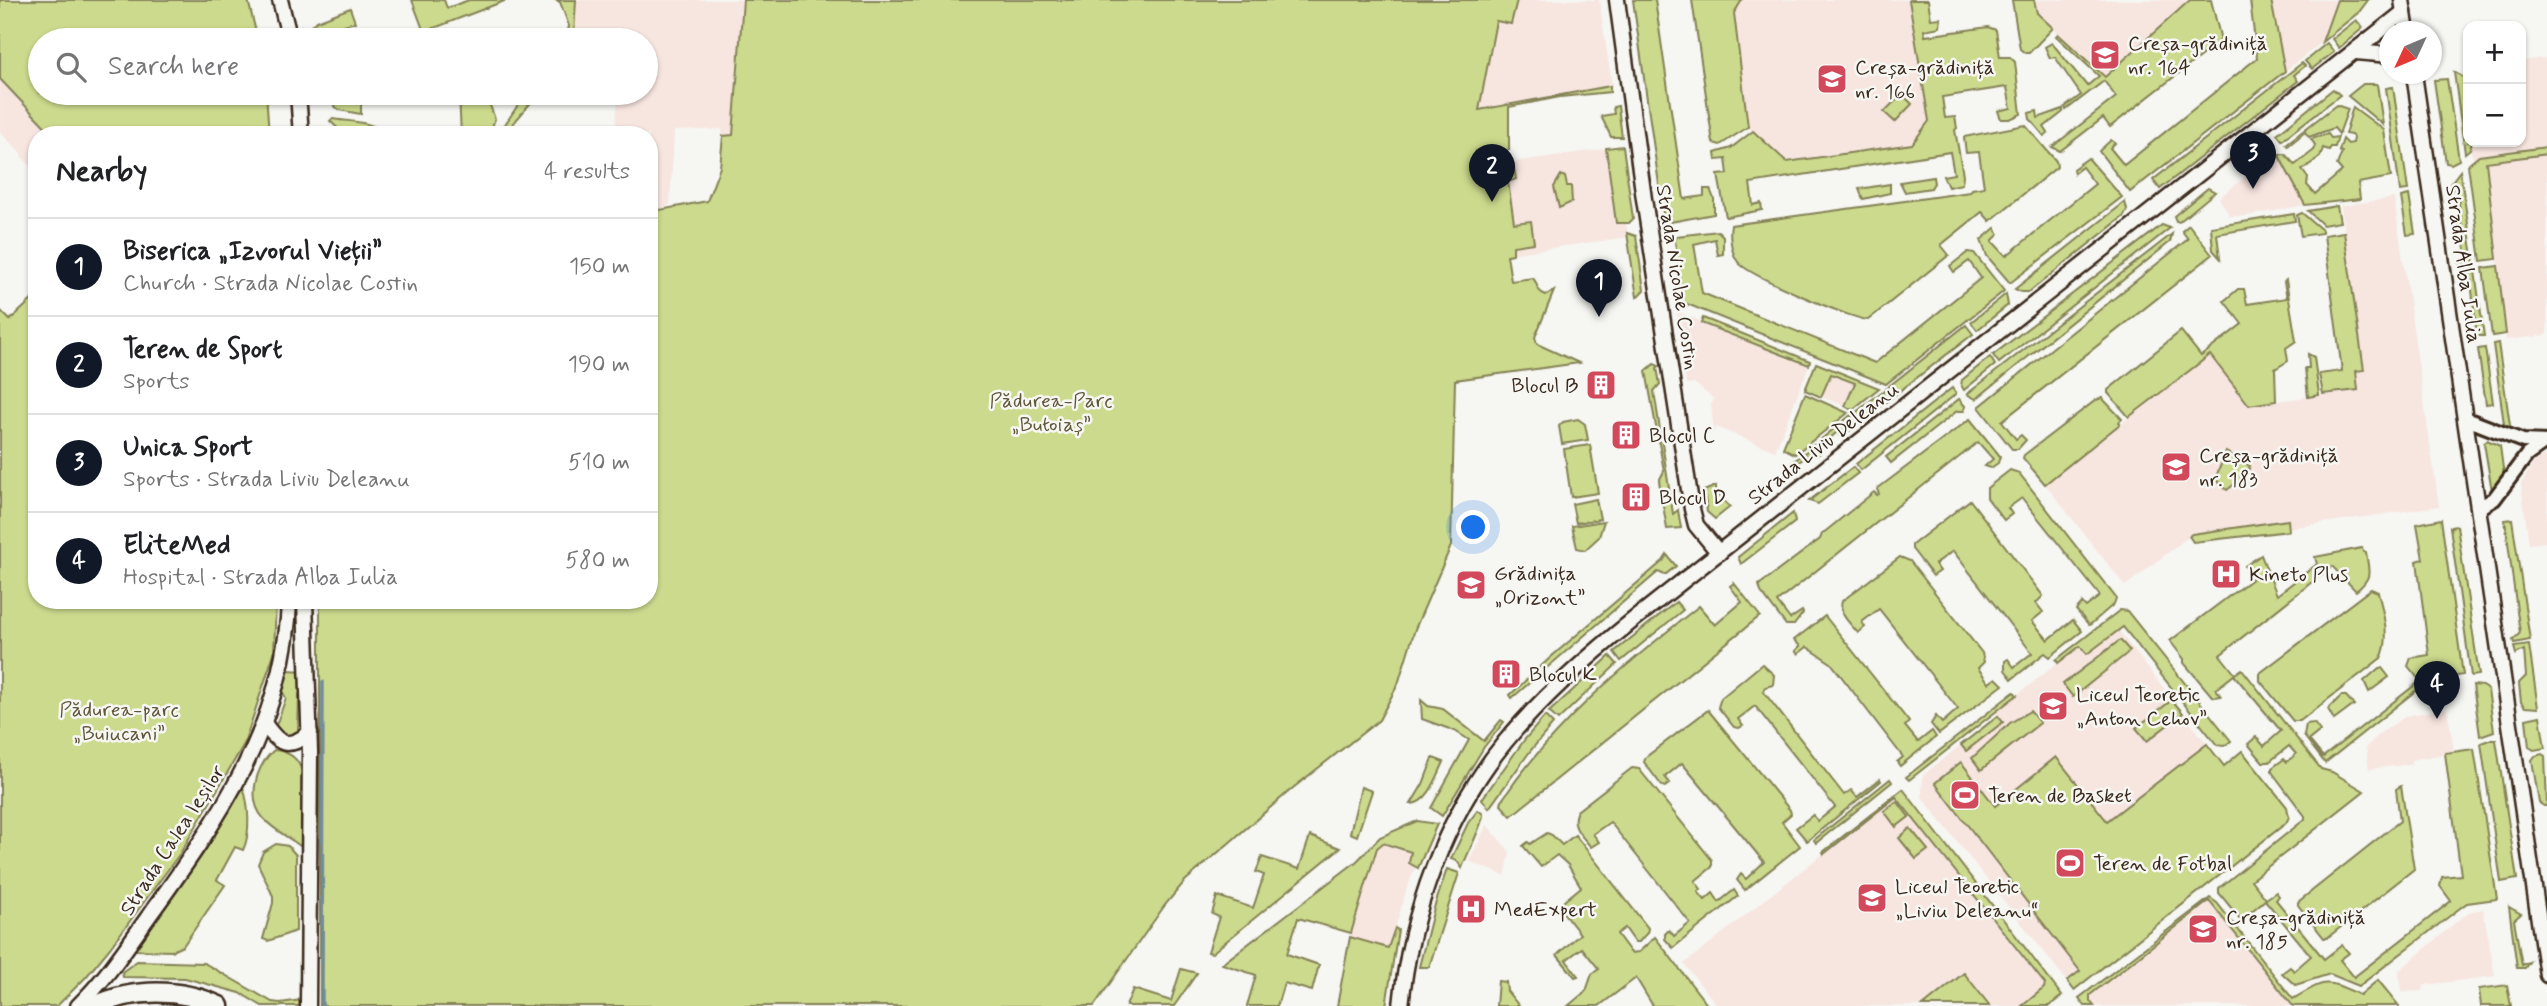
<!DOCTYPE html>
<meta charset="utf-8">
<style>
:root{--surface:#fff;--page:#f6f6f6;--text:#202124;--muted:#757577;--line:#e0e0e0;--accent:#111827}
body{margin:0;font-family:Mynerve,sans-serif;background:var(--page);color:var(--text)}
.controls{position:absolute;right:21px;top:21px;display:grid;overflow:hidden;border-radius:14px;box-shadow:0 2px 5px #0004}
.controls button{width:63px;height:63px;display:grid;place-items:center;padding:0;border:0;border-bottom:2px solid var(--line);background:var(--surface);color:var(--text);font:35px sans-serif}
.compass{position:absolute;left:2379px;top:21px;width:63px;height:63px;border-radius:50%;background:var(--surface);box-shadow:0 2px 5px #0004;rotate:226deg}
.you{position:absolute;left:1474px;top:528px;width:24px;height:24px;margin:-18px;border:5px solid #fff;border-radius:50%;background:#1a73e8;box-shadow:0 0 0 10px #1a73e833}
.badge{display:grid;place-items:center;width:46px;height:46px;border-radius:50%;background:var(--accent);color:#fff;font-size:23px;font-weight:700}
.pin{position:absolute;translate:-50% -58px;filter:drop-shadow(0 2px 4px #0008)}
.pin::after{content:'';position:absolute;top:37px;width:24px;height:21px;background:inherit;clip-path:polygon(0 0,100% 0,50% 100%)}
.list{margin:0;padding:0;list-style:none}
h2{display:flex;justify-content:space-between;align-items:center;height:91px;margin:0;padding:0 28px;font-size:30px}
h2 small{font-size:23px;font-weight:400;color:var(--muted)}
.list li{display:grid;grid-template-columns:46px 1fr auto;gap:21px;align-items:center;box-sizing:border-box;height:98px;padding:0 28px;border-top:2px solid var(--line)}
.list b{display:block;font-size:26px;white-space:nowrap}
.list p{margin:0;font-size:23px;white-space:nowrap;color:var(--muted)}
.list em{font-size:23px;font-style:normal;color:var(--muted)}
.icon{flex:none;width:38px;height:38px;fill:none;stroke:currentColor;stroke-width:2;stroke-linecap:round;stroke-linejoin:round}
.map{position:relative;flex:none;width:2547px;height:1006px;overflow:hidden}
.search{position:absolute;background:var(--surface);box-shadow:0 2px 5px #0004;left:28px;top:28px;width:630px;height:77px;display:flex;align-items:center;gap:18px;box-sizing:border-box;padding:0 24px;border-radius:38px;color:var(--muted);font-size:26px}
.panel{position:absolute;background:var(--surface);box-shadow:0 2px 5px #0004;left:28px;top:126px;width:630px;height:483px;border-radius:28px}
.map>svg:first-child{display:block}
.built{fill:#f7e5e0}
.green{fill:#ccda8d;stroke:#848256;stroke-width:2}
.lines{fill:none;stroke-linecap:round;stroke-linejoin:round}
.stream{stroke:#708c9e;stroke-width:3.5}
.minor-casing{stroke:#3b2a1e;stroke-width:18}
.major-casing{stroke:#3b2a1e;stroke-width:19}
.highway-casing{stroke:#3b2a1e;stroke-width:23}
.minor{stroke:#f6f6f2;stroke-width:12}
.major{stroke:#f6f6f2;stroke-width:14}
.highway{stroke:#f6f6f2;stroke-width:18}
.labels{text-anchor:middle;stroke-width:5;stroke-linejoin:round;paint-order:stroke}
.poi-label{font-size:21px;fill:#3b2a1e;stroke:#f6f6f2;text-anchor:start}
.street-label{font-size:21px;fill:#3b2a1e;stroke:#f6f6f2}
.park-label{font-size:21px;fill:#5f563a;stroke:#f6f6f2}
</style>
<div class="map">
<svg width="2547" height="1006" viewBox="0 0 2547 1006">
<rect width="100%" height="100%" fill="#f6f6f2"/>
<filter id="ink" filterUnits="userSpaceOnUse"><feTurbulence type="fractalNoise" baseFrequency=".0143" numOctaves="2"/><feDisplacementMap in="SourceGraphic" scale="14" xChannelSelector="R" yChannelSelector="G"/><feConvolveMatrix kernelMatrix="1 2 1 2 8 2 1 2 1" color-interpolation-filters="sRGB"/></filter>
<g filter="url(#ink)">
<!-- built -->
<g class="built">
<polygon points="574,0 743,0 733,135 723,136 722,129 674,131 670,204 664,208 649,212 649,135 615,135 618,96 611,93 646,93 646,40 566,40 571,36"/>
<polygon points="1517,0 1599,0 1612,86 1478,111 1497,20 1511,23"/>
<polygon points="1742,0 1909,0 1929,121 1912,144 1787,162 1748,127 1734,13"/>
<polygon points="2034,0 2190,0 2190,2 2105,77 2037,13"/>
<polygon points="2271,0 2337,0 2322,42 2285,71"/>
<polygon points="2547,58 2547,335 2506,340 2486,162 2475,163 2470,149 2472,142 2521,142 2521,61"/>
<polygon points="0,79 53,135 37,135 37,167 34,170 21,156 22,154 0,132"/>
<polygon points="1618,147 1629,222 1626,223 1628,237 1467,260 1475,164 1506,163"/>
<polygon points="2277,151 2305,205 2247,216 2230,216 2219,198"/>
<polygon points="2394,198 2439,506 2288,528 2288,521 2192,534 2125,586 2045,484 2208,355 2210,355 2249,405 2358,390 2356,370 2364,369 2341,206"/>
<polygon points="1678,312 1809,365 1775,451 1716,427 1714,433 1711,405 1714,399 1694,383 1686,384"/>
<polygon points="1831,373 1855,383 1845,406 1821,397"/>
<polygon points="2544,456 2547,456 2547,542 2529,544 2521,484 2535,461"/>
<polygon points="2118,630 2261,813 2257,831 2067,981 1922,797 1923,775 1998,716 1995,712 2080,646 2087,654"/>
<polygon points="2447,708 2454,752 2411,760 2411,764 2369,769 2366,747 2382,732 2406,716"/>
<polygon points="1896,796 2045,984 2044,988 2022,1006 1718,1006 1684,964"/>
<polygon points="1487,825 1510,852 1505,876 1469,861"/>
<polygon points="1380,837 1421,853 1406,891 1389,949 1350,937"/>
<polygon points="2209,901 2293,1006 2094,1006 2090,1001 2089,995"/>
<polygon points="2483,909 2495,976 2425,985 2422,991 2401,992 2399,971 2461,918 2473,911"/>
</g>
<!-- green -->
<g class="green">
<polygon points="0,0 248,0 258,40 40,40 40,93 266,93 269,135 53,135 0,79"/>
<polygon points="412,0 444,0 447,8 469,0 507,0 424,32"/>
<polygon points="555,0 576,0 574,34 566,40 569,26 560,2"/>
<path d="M743 0H1517L1511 24 1496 21 1479 110 1610 86V92L1560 97 1509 107V150L1476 151V164L1513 162 1516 179 1508 182 1514 223 1531 221 1534 243 1513 246V254L1507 255 1511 281 1533 278C1539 285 1535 291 1546 295L1554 291 1535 337 1537 344 1579 363 1455 380 1451 546 1415 629 1398 684 1379 720 1293 788 1185 881 1165 905 1094 1006H320V600H649V212L707 201 720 167 723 136 733 135Z"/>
<polygon points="1633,0 1655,0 1684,199 1704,196 1704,189 1710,189 1714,199 1714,214 1665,223 1664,220"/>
<polygon points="1692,0 1742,0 1734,13 1748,127 1720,145 1713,143"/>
<polygon points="1909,0 1928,0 1931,19 1941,18 1940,27 1924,30 1925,36 1988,27 1996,30 2000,57 2010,57 2015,62 2021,114 2010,119 2001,119 1998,111 2011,108 2007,87 1942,97 1945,118 1955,117 1957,128 1955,130 1963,175 1962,184 1948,187 1943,176 1954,174 1950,152 1750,183 1753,205 1761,203 1762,210 1726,217 1718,175 1728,174 1726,159 1716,160 1715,153 1731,148 1753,131 1787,162 1912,144 1929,121"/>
<polygon points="2012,0 2034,0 2037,13 2053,28 2029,53 2025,53 2020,49"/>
<polygon points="2190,0 2211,0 2221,40 2110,127 2103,118 2060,151 2052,147 2116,97 2104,81 2066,110 2065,107 2081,95 2055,57 2050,58 2045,47 2052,43 2087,86 2099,76 2056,36 2058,34 2105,77"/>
<polygon points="2250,0 2271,0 2285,71 2130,192 2099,151 2111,140 2115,143 2110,148 2124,165 2257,58"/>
<polygon points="2337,0 2368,0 2359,12 2322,42"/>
<polygon points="350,8 355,22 319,32 311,30 311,25 317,21"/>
<polygon points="2356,20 2363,28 2339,48 2332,39"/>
<polygon points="2327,43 2334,52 2312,69 2305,61"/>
<polygon points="2302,63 2305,66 2294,75 2298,81 2160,189 2153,180"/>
<polygon points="2454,72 2468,80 2468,142 2472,142 2470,149 2465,153"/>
<polygon points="2447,79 2459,160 2451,164 2446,163 2434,80"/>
<polygon points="2363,84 2377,84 2383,125 2348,96"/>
<polygon points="2393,87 2408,190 2400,191 2386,88"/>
<polygon points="2333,89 2340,95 2282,140 2277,134"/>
<path d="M329 93H361V114C343 110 334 114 329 93Z"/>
<polygon points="459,93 477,93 487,97 495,119 489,135 461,135"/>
<polygon points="526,93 539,93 508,130 498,135"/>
<polygon points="1902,94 1912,104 1895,122 1884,112"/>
<polygon points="2336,105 2348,109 2339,134 2334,128 2309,137 2305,132 2288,146 2286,144"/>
<polygon points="1618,106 1622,137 1611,137 1601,116 1614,114 1613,107"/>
<polygon points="2353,107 2384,130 2391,177 2358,183 2360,199 2305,205 2278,154 2285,154 2295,165 2313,151 2315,145 2311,139 2328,134 2331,138 2338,137 2335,147 2331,147 2329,150 2323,148 2320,157 2302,170 2308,178 2307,185 2315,194 2342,171 2337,165 2342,152 2339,151 2343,139 2348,144 2353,143 2354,138 2351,135 2345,134"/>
<polygon points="2063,109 2063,112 2044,127 2048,133 2044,136 2030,119 2029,113 2037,111 2038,118"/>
<path d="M332 119C351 122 373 121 388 135H345L330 121Z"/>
<path d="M2025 125 2056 161 2057 167 1990 221 1982 212 1941 245 1949 255 1868 320C1852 319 1747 275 1738 262 1731 253 1729 235 1731 225L1970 192 1972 189 1984 187 1979 152 1966 153 1964 137Z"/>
<polygon points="1623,146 1633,219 1629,223 1616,223 1606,148"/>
<polygon points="2547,147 2547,154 2486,162 2497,259 2481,261 2468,165 2479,156"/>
<polygon points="2088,158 2122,197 2010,283 1987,256 1981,240 1995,228 1999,234 1992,241 2006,256 2095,184 2082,167 2074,173 2073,169"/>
<polygon points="2460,171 2474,263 2461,264 2459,262 2467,258 2457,191 2448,191 2450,184"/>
<polygon points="1561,175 1565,177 1567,186 1571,186 1572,202 1559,208 1554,187"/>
<polygon points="1933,177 1934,183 1931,188 1905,192 1900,182"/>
<polygon points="1890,184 1890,193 1863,199 1859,189"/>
<polygon points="2208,188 2215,192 2179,222 2176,221 2174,216"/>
<polygon points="2409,195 2415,234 2407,235 2401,197"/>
<polygon points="2125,202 2127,210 2124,216 2029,292 2021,292 2015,289"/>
<polygon points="2337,206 2340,222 2323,225 2308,211"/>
<polygon points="2302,213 2322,230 2322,233 2301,236 2297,215"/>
<polygon points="2294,214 2295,221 2217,234 2220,258 2213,250 2211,227"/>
<polygon points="2162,225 2170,228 1999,363 1993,355"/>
<polygon points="2189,225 2212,255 2002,421 2016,439 2021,435 2026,440 2018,449 2012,449 1979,407 2188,239 2182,231"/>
<polygon points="1718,231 1723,236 1723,254 1718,255 1715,239 1694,244 1702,293 1875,363 1981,278 1969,261 1954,272 1950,266 1968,252 1974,253 2004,291 1886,384 1682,302 1675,240 1677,236"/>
<polygon points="2344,232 2364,370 2356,371 2358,390 2323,394 2319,374 2342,371 2324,235"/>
<polygon points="1627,233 1636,236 1644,290 1637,297"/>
<polygon points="2172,234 2170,242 1976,399 1967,394"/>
<polygon points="2498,266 2506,334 2492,336 2483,268"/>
<polygon points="2475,271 2484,336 2472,336 2469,332 2476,327 2471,281 2463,281 2462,274"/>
<polygon points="2286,280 2296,341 2286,348 2288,361 2275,369 2276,401 2249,405 2210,355 2129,417 2108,393 2108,390 2181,331 2201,356 2242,324 2224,301 2238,289 2244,289 2247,304 2287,298 2284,282"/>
<polygon points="2006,294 2008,305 1977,330 1971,322"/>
<polygon points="37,295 37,600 276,600 274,653 244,744 181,852 110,948 86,977 57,1006 0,1006 0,310 10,320"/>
<polygon points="1703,318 1810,361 1809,365 1701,323"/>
<polygon points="1966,325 1973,334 1860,422 1854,414"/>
<polygon points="2498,343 2511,432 2505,431 2493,344"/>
<polygon points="2485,348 2493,403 2486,404 2478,349"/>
<polygon points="2308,354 2314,357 2319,395 2308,397 2305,368 2309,368"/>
<polygon points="1990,357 1995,365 1964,390 1961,385 1962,380"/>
<polygon points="1816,363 1879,388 1852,410 1845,406 1855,383 1831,374 1821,397 1805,390"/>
<polygon points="1654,364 1659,366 1657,368 1660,384 1654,391 1673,514 1678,510 1681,528 1667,529 1659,481 1664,471 1646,371"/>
<polygon points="1952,388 1956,394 1861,470 1856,464"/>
<polygon points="1805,394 1848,413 1795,454 1783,448"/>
<polygon points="2102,398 2122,419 2119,422 2120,424 2045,484 2023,458 2024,455 2096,400"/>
<polygon points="1959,399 1965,406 1964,411 1957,411 1891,463 1886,457"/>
<polygon points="1851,415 1858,424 1841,437 1837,432 1818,449 1820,453 1817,455 1813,451 1790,469 1787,467"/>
<polygon points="1578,419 1585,424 1588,440 1562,444 1559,426 1563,422"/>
<polygon points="1970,419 2000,456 1998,463 1991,468 1985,466 1993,459 1978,442 1777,602 1790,619 1802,611 1803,613 1794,625 1786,625 1761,592 1759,585 1820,539 1822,534 1874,492 1877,495 1879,494 1877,489"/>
<polygon points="2487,440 2500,446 2504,476 2492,491 2484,443"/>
<polygon points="1590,445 1598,493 1571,497 1564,449"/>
<polygon points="2226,452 2250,466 2246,475 2227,490 2215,479"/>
<polygon points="1853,467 1858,473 1818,504 1809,501"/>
<polygon points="2010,470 2019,473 2116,598 2114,604 2091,624 2089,625 2076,610 2082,603 2086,607 2100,596 2022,498 2008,508 2012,514 2004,520 1987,498 1987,488"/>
<polygon points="1716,486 1716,493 1730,507 1715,519 1707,512 1704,491"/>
<polygon points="1596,499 1600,519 1576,523 1572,504"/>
<polygon points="1970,500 2043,596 2036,603 2043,612 2032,621 2048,640 2073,620 2082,631 2050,657 2045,653 2012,679 2005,670 2005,661 2008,659 2014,667 2032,653 1953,551 1935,564 1940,571 1933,576 1912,549 1912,545"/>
<polygon points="1793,513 1795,522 1741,564 1738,557"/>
<polygon points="2441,519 2463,675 2428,681 2325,763 2304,736 2306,724 2314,723 2320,731 2309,740 2323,757 2420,681 2408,666 2411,658 2429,655 2417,561 2423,559 2417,524"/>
<polygon points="2512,519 2530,640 2514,643 2513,640 2520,633 2505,520"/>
<polygon points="2288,520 2289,531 2193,542 2189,536 2192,534"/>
<polygon points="1604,521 1599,537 1585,550 1577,548 1572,526"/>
<polygon points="2457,526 2479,675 2471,676 2450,527"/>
<path d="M2362 548 2363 552H2366C2369 573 2373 577 2356 591L2332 566 2220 655 2235 674 2242 669 2321 769 2332 772 2364 791 2251 880 2266 899 2276 892 2279 896 2276 900 2324 959 2342 945 2349 953 2340 960 2354 977 2451 901 2440 886 2442 877 2461 875 2445 753 2474 749 2497 899 2467 903 2460 908 2359 986 2330 974 2295 985 2282 973 2290 967 2294 971 2311 956 2265 900 2241 920 2219 893V888L2305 819V816L2272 772V768L2284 759 2287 762 2296 754 2289 746 2269 762H2263L2248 744 2256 737 2264 746 2281 731 2234 675 2216 689 2221 696 2215 697 2211 695 2184 663V659L2170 641 2253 578 2245 566 2261 555 2277 595 2317 564 2315 557Z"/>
<polygon points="1667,555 1676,566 1665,575 1658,572 1512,698 1510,695 1551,657 1663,561"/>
<path d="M1900 557 1910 561 1982 653 1984 662 1978 668 1989 683 1996 678 2003 685 1939 734 1931 724 1936 716 1942 723 1958 709 1879 609 1862 622 1865 627 1858 633C1850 623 1838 614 1842 601Z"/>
<path d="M1734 583 1760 616 1511 816 1501 805 1502 800C1554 723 1627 663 1699 606L1715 625 1742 602 1730 586Z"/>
<path d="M2371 589 2378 592C2383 612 2391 639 2381 658L2300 721H2293L2260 681V673Z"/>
<polygon points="1676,602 1683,610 1621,661 1614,652"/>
<polygon points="2120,610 2127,611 2231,741 2224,746 2217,745 2123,627 2087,654 2080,646 2058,663 2056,660"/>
<polygon points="1825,616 1909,722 1905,726 1918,742 1932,731 1936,737 1900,766 1897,762 1903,757 1831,663 1807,647 1798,654 1795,651 1800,646 1794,640"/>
<polygon points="2120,640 2130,651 2073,697 2063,684"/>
<polygon points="2529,645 2538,708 2525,707 2521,702 2519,683 2526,676 2524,650 2516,654 2514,647"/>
<polygon points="1610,656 1617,664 1558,720 1549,712"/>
<polygon points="1762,664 1774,675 1773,685 1765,687 1763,691 1844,795 1851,790 1857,797 1880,779 1881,781 1807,841 1796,828 1813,815 1818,821 1835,807 1755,706 1738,719 1743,726 1739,728 1734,727 1718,707 1721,698"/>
<polygon points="2379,668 2382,668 2389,677 2369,692 2364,681"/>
<path d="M288 670 303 671 304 686 299 695 298 733C289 738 283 734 275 728L286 698 282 691Z"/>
<polygon points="2473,685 2482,686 2488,690 2494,731 2480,736"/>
<polygon points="2014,692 2017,695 1909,780 1906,777"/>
<polygon points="2341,696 2346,696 2354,705 2334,720 2328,709"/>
<polygon points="1421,700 1428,706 1443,709 1484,741 1501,720 1504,722 1484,747 1442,816 1431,808 1469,740 1455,731 1422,719"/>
<polygon points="2172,700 2183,713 2147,741 2136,728"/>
<polygon points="1708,710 1790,810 1791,814 1782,822 1800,846 1745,890 1737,880 1741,874 1746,879 1764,862 1682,763 1665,777 1670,783 1665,787 1662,786 1644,762 1646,757"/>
<polygon points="2030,711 2040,723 1981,770 1972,758 2010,723"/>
<polygon points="1545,716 1553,724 1531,750 1489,808 1482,799 1525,739"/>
<polygon points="1998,716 2003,722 1966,751 1961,745"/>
<polygon points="2540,716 2545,748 2534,750 2529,747 2526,719"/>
<polygon points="2489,740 2496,740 2517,879 2501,882 2481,743"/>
<polygon points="2207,744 2224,766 2242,751 2287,807 2289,817 2286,823 2074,990 2067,981 2080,971 1935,783 1961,762 1995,806 2056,757 2107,821"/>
<path d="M274 750C285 751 295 755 300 766 307 780 303 826 303 843L300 846C288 837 274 830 264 819 246 799 256 766 274 750Z"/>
<polygon points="2542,754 2545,756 2547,806 2544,806 2539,803 2532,760 2535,756"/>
<path d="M1433 758 1444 762C1437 776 1429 803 1411 804L1423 784Z"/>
<path d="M1632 768 1639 769 1643 774 1712 860V867L1695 881 1701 889 1698 892 1705 900 1713 893 1719 902 1734 890 1738 896 1673 948 1665 939V934L1669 930 1674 936 1690 923 1610 822 1593 834 1599 842 1591 847C1582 836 1569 826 1577 811Z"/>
<polygon points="1890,779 1892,782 1816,843 1814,840"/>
<polygon points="2401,786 2414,869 2327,938 2324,938 2298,905 2298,902 2400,821 2396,789"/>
<path d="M243 787C249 804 251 834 243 850L235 847 217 880 225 885 183 946 172 951 135 950 134 948 202 853Z"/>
<polygon points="1361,787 1372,791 1357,836 1350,833"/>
<polygon points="1903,789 2062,996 2049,1006 2022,1006 2044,988 2045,984 1896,797 1824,854 1823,852"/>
<polygon points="1897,801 1909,817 1896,827 1884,811"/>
<path d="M1478 810 1483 814C1484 822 1466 856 1462 868L1457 861 1451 859 1468 823Z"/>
<polygon points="1417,821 1437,824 1418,868 1409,863 1411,852 1383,843 1377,848 1351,933 1298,918 1287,954 1319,965 1312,991 1284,983 1277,1006 1247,1006 1256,975 1222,964 1357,861 1380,837"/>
<polygon points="1910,828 1928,850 1916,859 1899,838"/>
<polygon points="1547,833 1552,835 1562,845 1575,835 1648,928 1647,933 1639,942 1635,942 1625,928 1617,934 1631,953 1639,952 1655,937 1708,1006 1653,1006 1636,978 1599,1006 1568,1006 1586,991 1592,974 1599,969 1582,948 1566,960 1578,976 1575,977 1557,955 1580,934 1562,911 1564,901 1581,887 1568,865 1557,855 1541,867 1523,846 1528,842 1530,844"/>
<polygon points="1310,836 1340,848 1212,953 1208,952 1219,917 1212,914 1217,896 1253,908 1264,875 1256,872 1262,857 1299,869"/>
<polygon points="276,844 288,846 296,855 296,931 268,941 263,939 273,903 273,896 258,864 263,852"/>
<polygon points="1447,869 1459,873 1429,967 1419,967 1434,908"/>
<path d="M2210 898 2217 903 2293 999C2327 979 2325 979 2360 995L2378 980 2399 1006H2293L2209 901 2090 995V1001L2094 1006H2085L2079 998Z"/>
<polygon points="2509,907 2521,914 2514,920 2522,965 2529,962 2525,968 2517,968"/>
<polygon points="1395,928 1398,930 1386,1006 1337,1006 1350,937 1388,948"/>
<polygon points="137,961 204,963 272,1002 280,1003 302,1000 302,1006 262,1006 240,993 185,978 123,977 122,972"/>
<polygon points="1181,969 1197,973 1174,1006 1126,1006 1133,989 1171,1001"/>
<polygon points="1964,973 1990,1006 1923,1006"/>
<polygon points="1498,981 1506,982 1507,991 1519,1006 1496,1006"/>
<polygon points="2507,985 2511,1006 2481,1006 2479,989"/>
</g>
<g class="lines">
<!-- stream -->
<polyline class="stream" points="322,1006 323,682"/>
<!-- minor casing -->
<g class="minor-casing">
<g id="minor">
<polyline points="2466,419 2523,441 2547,442"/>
<polyline points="2479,508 2494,499 2527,455 2544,443"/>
</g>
</g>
<!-- major casing -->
<g class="major-casing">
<g id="major">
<polyline points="280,0 290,40"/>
<polyline points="1617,0 1644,199 1692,509 1696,525 1719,553"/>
<polyline points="2402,0 2407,32"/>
<polyline points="2356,52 2390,55"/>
<polyline points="2414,74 2547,975"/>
<polyline points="298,93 301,135"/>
<polyline points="305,600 310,752 308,1006"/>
<path d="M264 723C279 745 287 750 310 733"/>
<path d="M78 1006C106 979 128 945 151 913 219 819 286 721 289 600"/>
<path d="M1401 1006C1410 913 1445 816 1505 742 1542 697 1586 658 1632 621L2404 12"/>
</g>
</g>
<!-- highway casing -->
<g class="highway-casing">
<path id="highway" d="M95 1006C134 988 180 988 219 1006"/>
</g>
<!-- minor -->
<use href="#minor" class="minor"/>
<!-- major -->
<use href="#major" class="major"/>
<!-- highway -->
<use href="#highway" class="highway"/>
</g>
</g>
<!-- icons -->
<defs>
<g id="school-square" transform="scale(1.575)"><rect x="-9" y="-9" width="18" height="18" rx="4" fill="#d1495b" stroke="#f6f6f2"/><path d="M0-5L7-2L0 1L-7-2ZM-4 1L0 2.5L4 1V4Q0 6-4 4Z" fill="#fff"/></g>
<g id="building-square" transform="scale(1.575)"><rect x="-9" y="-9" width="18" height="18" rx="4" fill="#d1495b" stroke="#f6f6f2"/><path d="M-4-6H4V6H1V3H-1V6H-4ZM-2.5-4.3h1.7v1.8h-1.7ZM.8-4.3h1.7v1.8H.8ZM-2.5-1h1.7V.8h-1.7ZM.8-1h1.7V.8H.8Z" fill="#fff"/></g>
<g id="hospital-square" transform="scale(1.575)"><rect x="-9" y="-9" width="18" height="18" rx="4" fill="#d1495b" stroke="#f6f6f2"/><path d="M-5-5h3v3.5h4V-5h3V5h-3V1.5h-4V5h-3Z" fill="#fff"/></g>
<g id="stadium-square" transform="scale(1.575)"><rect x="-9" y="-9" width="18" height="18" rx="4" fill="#d1495b" stroke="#f6f6f2"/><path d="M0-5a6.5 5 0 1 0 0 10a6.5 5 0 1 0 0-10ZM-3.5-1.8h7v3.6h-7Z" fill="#fff"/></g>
</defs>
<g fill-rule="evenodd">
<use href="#school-square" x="2105" y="55"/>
<use href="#school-square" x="1832" y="79"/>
<use href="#building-square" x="1601" y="385"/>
<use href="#building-square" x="1626" y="435"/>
<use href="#school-square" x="2176" y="467"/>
<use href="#building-square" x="1636" y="497"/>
<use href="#hospital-square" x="2226" y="574"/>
<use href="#school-square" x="1471" y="585"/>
<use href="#building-square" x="1506" y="674"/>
<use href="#school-square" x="2053" y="706"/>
<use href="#stadium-square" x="1965" y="795"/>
<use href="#stadium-square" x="2070" y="863"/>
<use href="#school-square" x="1872" y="898"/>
<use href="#hospital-square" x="1471" y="909"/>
<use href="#school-square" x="2203" y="929"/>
</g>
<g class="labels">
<!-- poi labels -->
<g class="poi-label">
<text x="2128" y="50">Creșa-grădiniță<tspan x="2128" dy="24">nr. 164</tspan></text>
<text x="1855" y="74">Creșa-grădiniță<tspan x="1855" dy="24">nr. 166</tspan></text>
<text x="1578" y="392" text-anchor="end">Blocul B</text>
<text x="1649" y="442">Blocul C</text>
<text x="2199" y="462">Creșa-grădiniță<tspan x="2199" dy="24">nr. 183</tspan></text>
<text x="1659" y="504">Blocul D</text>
<text x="1494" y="580">Grădinița<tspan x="1494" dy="24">„Orizont”</tspan></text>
<text x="2249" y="581">Kineto Plus</text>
<text x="1529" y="681">Blocul K</text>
<text x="2076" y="701">Liceul Teoretic<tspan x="2076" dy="24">„Anton Cehov”</tspan></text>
<text x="1988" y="802">Teren de Basket</text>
<text x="2093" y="870">Teren de Fotbal</text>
<text x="1895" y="893">Liceul Teoretic<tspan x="1895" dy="24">„Liviu Deleanu“</tspan></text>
<text x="1494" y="916">MedExpert</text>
<text x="2226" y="924">Creșa-grădiniță<tspan x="2226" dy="24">nr. 185</tspan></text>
</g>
<!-- street labels -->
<g class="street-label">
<text transform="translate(2464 264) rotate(82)" y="7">Strada Alba Iulia</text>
<text transform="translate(1678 277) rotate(81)" y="7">Strada Nicolae Costin</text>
<text transform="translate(1823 443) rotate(-38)" y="7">Strada Liviu Deleanu</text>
<text transform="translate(172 840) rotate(-57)" y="7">Strada Calea Ieșilor</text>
</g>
<!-- park labels -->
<g class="park-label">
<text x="1051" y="407">Pădurea-Parc<tspan x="1051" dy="24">„Butoiaș”</tspan></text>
<text x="119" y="716">Pădurea-parc<tspan x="119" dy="24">„Buiucani”</tspan></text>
</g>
</g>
</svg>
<div class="controls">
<button>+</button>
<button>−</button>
</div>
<svg class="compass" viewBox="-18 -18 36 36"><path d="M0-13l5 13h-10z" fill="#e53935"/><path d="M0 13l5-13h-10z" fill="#757577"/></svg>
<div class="you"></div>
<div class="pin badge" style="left:1599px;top:317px">1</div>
<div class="pin badge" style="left:1492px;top:202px">2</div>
<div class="pin badge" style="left:2253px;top:189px">3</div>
<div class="pin badge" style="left:2437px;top:719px">4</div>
<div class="search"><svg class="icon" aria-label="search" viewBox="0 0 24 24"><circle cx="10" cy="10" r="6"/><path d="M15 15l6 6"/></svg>Search here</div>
<section class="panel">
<h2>Nearby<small>4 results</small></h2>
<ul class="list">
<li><span class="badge">1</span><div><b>Biserica „Izvorul Vieții”</b><p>Church · Strada Nicolae Costin</p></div><em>150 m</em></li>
<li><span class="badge">2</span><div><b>Teren de Sport</b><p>Sports</p></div><em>190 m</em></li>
<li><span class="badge">3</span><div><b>Unica Sport</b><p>Sports · Strada Liviu Deleanu</p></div><em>510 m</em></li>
<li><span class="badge">4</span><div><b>EliteMed</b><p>Hospital · Strada Alba Iulia</p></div><em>580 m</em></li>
</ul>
</section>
</div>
